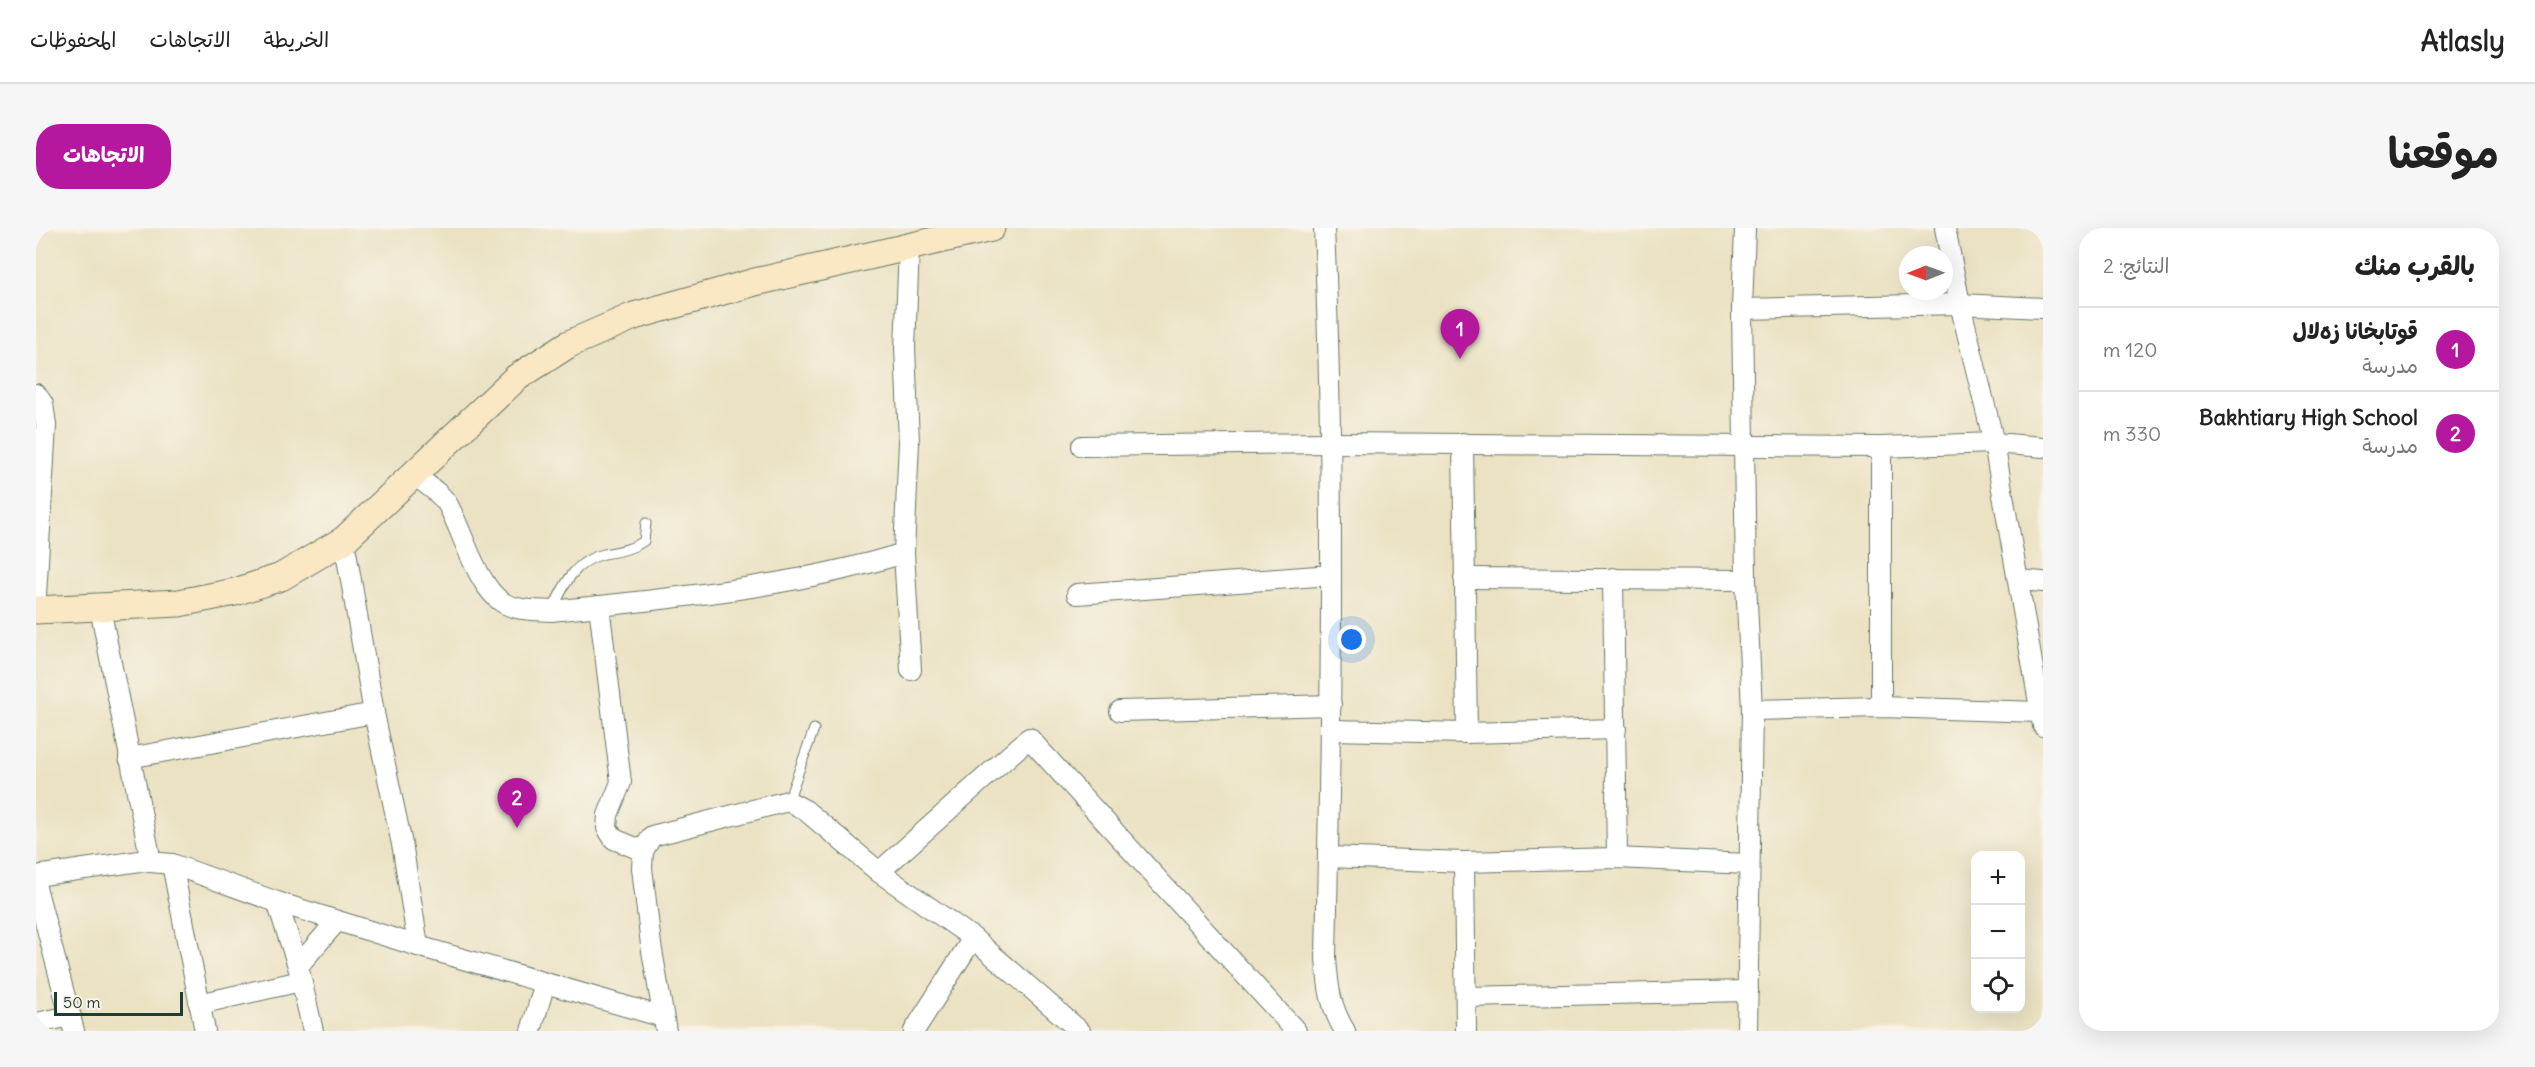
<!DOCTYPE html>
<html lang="ar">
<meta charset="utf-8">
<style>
:root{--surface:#fff;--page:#f6f6f6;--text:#222;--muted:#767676;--line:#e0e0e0;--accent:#b5179e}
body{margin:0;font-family:Delius,"Playpen Sans Arabic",sans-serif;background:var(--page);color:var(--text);direction:rtl}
.controls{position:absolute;right:18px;bottom:18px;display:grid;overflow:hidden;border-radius:12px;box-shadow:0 6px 24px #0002}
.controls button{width:54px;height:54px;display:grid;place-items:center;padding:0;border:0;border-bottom:2px solid var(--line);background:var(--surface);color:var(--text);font:30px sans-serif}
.compass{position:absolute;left:1863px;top:18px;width:54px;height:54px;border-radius:50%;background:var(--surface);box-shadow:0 6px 24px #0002;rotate:269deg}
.scale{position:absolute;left:18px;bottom:15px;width:129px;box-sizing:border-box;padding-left:6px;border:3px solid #1f3d34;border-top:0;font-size:16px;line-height:21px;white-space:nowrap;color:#1f3d34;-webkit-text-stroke:4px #f7f3e8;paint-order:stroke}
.you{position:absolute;left:1316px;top:412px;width:21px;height:21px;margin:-15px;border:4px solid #fff;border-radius:50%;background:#1a73e8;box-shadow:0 0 0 9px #1a73e833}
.badge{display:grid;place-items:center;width:39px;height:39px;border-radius:50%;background:var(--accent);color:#fff;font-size:20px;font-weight:700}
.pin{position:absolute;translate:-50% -50px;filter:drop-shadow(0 2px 3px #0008)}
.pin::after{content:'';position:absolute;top:32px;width:21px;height:18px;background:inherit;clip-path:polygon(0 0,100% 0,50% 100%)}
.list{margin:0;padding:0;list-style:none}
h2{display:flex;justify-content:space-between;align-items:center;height:78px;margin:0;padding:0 24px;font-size:26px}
h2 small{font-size:20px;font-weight:400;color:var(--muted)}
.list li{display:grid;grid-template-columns:39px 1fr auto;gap:18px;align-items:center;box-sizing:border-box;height:84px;padding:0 24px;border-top:2px solid var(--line)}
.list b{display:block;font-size:22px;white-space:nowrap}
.list p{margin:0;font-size:20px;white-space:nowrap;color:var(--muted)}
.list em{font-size:20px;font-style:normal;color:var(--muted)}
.icon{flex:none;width:33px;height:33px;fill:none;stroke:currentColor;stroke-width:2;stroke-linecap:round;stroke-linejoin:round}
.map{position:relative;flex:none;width:2007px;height:803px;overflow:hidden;direction:ltr;border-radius:24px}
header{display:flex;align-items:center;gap:36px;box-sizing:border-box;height:84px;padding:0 30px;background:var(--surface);border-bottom:2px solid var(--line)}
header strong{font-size:28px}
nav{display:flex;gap:33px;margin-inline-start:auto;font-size:21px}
.intro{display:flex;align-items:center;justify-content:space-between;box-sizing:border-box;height:144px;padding:0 36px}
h1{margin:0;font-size:42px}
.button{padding:15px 27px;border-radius:24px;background:var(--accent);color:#fff;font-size:21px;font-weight:700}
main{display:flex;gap:36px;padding:0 36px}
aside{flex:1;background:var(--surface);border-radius:24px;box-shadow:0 6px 24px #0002}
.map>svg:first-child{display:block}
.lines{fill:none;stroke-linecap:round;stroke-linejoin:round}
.lane-casing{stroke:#676;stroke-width:11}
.street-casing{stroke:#676;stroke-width:22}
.secondary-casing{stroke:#676;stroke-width:29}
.lane{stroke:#fff;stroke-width:9}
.street{stroke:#fff;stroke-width:20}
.secondary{stroke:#fae7c3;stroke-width:27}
</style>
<header>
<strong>Atlasly</strong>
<nav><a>الخريطة</a><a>الاتجاهات</a><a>المحفوظات</a></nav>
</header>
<div class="intro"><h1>موقعنا</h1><a class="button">الاتجاهات</a></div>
<main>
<aside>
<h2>بالقرب منك<small>النتائج: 2</small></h2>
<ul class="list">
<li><span class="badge">1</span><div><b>قوتابخانا زەلال</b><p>مدرسة</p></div><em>120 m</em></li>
<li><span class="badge">2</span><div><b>Bakhtiary High School</b><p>مدرسة</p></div><em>330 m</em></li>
</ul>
</aside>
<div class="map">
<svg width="2007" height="803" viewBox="0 0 2007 803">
<rect width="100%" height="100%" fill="#f7f3e8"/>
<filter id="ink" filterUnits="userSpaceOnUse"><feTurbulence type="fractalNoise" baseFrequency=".0167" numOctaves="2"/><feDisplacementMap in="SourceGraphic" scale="12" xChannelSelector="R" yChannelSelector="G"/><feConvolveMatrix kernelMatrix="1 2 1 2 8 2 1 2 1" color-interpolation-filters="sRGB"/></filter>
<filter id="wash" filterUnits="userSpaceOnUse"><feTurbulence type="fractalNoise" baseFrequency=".008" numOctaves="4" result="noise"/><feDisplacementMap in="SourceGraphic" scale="24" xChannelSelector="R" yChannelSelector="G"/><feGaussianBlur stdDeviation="1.35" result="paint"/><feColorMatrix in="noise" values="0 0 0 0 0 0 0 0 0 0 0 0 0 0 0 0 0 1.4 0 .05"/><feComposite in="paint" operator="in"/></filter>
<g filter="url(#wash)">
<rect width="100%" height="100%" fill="#ebe2c3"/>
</g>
<g filter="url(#ink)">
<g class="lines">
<!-- lane casing -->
<g class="lane-casing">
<g id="lane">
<path d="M516 383C528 357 538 333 568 326 583 323 595 322 608 313L610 295"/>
<polyline points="752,573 778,501"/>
</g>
</g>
<!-- street casing -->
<g class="street-casing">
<g id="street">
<path d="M1288 0C1299 243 1295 487 1290 730 1292 758 1294 779 1309 803"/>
<polyline points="1709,0 1706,81 1710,352 1716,482 1711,803"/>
<polyline points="1909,0 1924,76 1958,215 2007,498"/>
<polyline points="873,19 869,120 873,214 868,325 875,442"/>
<polyline points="1706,81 1924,76 2007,80"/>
<polyline points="0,166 7,176 10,197 0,368"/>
<polyline points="1427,215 1431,505"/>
<polyline points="1046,218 1294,215 1845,219 1958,215 2007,219"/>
<polyline points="1845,219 1845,479"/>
<path d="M377 246C388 255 405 265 412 277 426 302 441 358 466 374 480 383 500 382 516 383 630 371 759 359 868 325"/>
<polyline points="308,312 338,485 367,621 382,718"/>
<polyline points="1428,350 1710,352"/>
<polyline points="1577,350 1581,630"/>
<polyline points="1982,352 2007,354"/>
<polyline points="1041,366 1295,347"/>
<polyline points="563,378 585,554 572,587 571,600 578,611 607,623"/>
<polyline points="64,380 115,633"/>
<polyline points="1716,482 1845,479 2004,484"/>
<polyline points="1084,483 1295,477"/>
<polyline points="1295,502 1431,505 1580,501"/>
<polyline points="93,530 338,485"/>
<polyline points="1292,629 1428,634 1581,630 1712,636"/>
<polyline points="1428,634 1430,803"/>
<polyline points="136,636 169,803"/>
<polyline points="843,644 993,510 1260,803"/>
<polyline points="0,648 104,633 136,636 241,674 382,718 627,789"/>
<polyline points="0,659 38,803"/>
<polyline points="241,674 262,738 277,803"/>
<polyline points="262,738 301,693"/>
<polyline points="1430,769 1712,763"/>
<polyline points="163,776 265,753"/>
<polyline points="0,795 35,788"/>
<polyline points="495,803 509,755"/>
<polyline points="630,803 615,717 606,640 607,623 616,608 752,573 769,582 843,644 937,710 1044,803"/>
<polyline points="878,803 937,710"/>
</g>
</g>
<!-- secondary casing -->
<g class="secondary-casing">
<polyline id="secondary" points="0,382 143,375 199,364 245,349 308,312 480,150 533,116 598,88 719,54 955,0"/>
</g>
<!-- lane -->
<use href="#lane" class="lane"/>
<!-- street -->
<use href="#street" class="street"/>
<!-- secondary -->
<use href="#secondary" class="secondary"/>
</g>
</g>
</svg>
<div class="controls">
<button>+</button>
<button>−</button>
<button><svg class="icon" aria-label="locate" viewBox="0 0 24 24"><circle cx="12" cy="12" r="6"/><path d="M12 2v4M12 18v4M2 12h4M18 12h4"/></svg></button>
</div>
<svg class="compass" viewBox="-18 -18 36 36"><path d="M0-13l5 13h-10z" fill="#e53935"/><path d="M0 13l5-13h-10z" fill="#767676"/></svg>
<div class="scale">50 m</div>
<div class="you"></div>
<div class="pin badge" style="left:1424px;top:131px">1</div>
<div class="pin badge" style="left:481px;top:600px">2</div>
</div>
</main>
